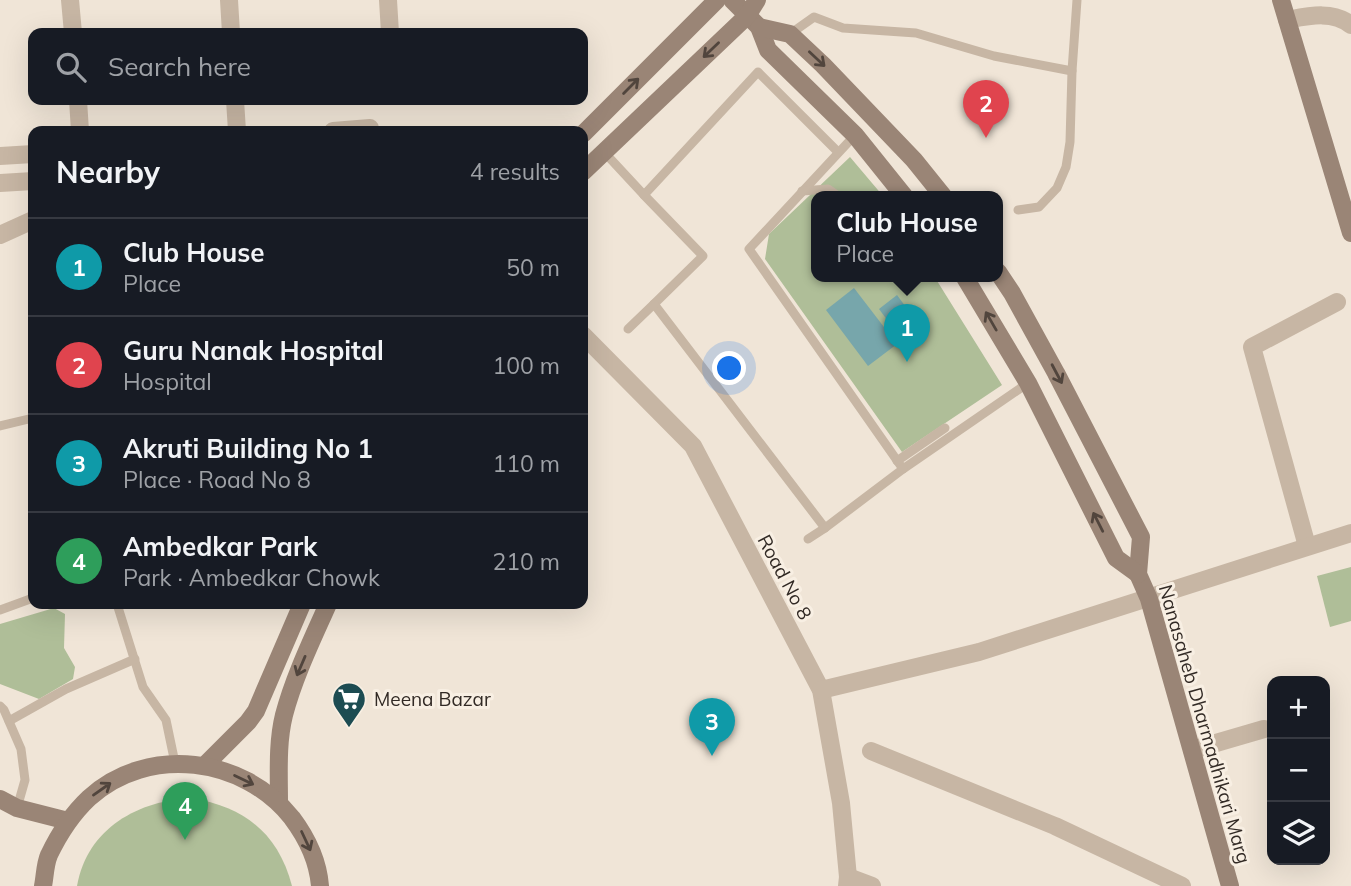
<!DOCTYPE html>
<meta charset="utf-8">
<style>
:root{--surface:#171b24;--page:#242831;--text:#f1f3f6;--muted:#9ea1a6;--line:#363941;--accent:#92a8ac}
body{margin:0;font-family:Mulish,sans-serif;background:var(--page);color:var(--text)}
.controls{position:absolute;right:21px;bottom:21px;display:grid;overflow:hidden;border-radius:14px;box-shadow:0 7px 28px #0002}
.controls button{width:63px;height:63px;display:grid;place-items:center;padding:0;border:0;border-bottom:2px solid var(--line);background:var(--surface);color:var(--text);font:35px sans-serif}
.you{position:absolute;left:730px;top:369px;width:24px;height:24px;margin:-18px;border:5px solid #fff;border-radius:50%;background:#1a73e8;box-shadow:0 0 0 10px #1a73e833}
.badge{display:grid;place-items:center;width:46px;height:46px;border-radius:50%;background:var(--accent);color:#fff;font-size:23px;font-weight:700}
.pin{position:absolute;translate:-50% -58px;filter:drop-shadow(0 2px 4px #0008)}
.pin::after{content:'';position:absolute;top:37px;width:24px;height:21px;background:inherit;clip-path:polygon(0 0,100% 0,50% 100%)}
.popup{position:absolute;left:811px;top:191px;width:192px;height:91px;box-sizing:border-box;display:grid;place-content:center;border-radius:14px;background:var(--surface);filter:drop-shadow(0 2px 5px #0005);font-size:23px;white-space:nowrap;color:var(--muted)}
.popup b{font-size:26px;color:var(--text)}
.popup::after{content:'';position:absolute;left:50%;top:100%;margin-left:-14px;border:14px solid transparent;border-top-color:var(--surface)}
.list{margin:0;padding:0;list-style:none}
h2{display:flex;justify-content:space-between;align-items:center;height:91px;margin:0;padding:0 28px;font-size:30px}
h2 small{font-size:23px;font-weight:400;color:var(--muted)}
.list li{display:grid;grid-template-columns:46px 1fr auto;gap:21px;align-items:center;box-sizing:border-box;height:98px;padding:0 28px;border-top:2px solid var(--line)}
.list b{display:block;font-size:26px;white-space:nowrap}
.list p{margin:0;font-size:23px;white-space:nowrap;color:var(--muted)}
.list em{font-size:23px;font-style:normal;color:var(--muted)}
.icon{flex:none;width:38px;height:38px;fill:none;stroke:currentColor;stroke-width:2;stroke-linecap:round;stroke-linejoin:round}
.map{position:relative;flex:none;width:1351px;height:886px;overflow:hidden}
.search{position:absolute;background:var(--surface);box-shadow:0 7px 28px #0002;left:28px;top:28px;width:560px;height:77px;display:flex;align-items:center;gap:18px;box-sizing:border-box;padding:0 24px;border-radius:14px;color:var(--muted);font-size:26px}
.panel{position:absolute;background:var(--surface);box-shadow:0 7px 28px #0002;left:28px;top:126px;width:560px;height:483px;border-radius:14px}
.map>svg:first-child{display:block}
.green{fill:#afbe98}
.water{fill:#77a6ab}
.lines{fill:none;stroke-linecap:round;stroke-linejoin:round}
.lane{stroke:#c7b6a4;stroke-width:9}
.street{stroke:#c7b6a4;stroke-width:18}
.secondary{stroke:#9a8576;stroke-width:18}
.oneway{stroke:#51453d}
.labels{text-anchor:middle;stroke-width:6;stroke-linejoin:round;paint-order:stroke}
.street-label{font-size:19px;fill:#322a25;stroke:#f8efe3}
.poi-label{font-size:19px;fill:#322a25;stroke:#f8efe3;text-anchor:start}
</style>
<div class="map">
<svg width="1351" height="886" viewBox="0 0 1351 886">
<rect width="100%" height="100%" fill="#f0e5d7"/>
<!-- green -->
<g class="green">
<polygon points="850,157 883,196 816,196 816,276 934,276 1002,385 902,452 765,259 769,234"/>
<polygon points="1351,567 1351,621 1330,627 1317,576"/>
<polygon points="54,608 65,614 64,648 75,667 73,679 39,699 0,684 0,624"/>
<path d="M193 798C245 808 278 833 292 886H77C87 828 139 800 193 798Z"/>
</g>
<!-- water -->
<g class="water">
<polygon points="854,288 897,344 868,366 826,310"/>
<polygon points="897,295 914,318 896,332 879,309"/>
</g>
<g class="lines">
<!-- lane -->
<g class="lane">
<polyline points="790,34 814,17 843,28 916,33 994,56 1072,71"/>
<polyline points="855,135 749,249 903,469 1028,383"/>
<polyline points="838,152 758,72 644,195 703,256 654,304 825,528 903,469"/>
<polyline points="605,153 644,195"/>
<polyline points="802,191 828,189 838,196"/>
<polyline points="1018,210 1039,207 1057,188 1066,167 1070,142 1072,71 1077,0"/>
<polyline points="628,329 654,304"/>
<polyline points="0,426 33,418"/>
<polyline points="897,461 945,428"/>
<polyline points="808,539 825,528"/>
<polyline points="117,604 143,687 166,720 175,763"/>
<polyline points="0,610 33,598"/>
<polyline points="0,706 4,710 21,749 25,780 17,808"/>
<polyline points="9,721 66,689 135,659"/>
</g>
<!-- street -->
<g class="street">
<polyline points="70,0 73,33"/>
<polyline points="229,0 231,33"/>
<polyline points="388,0 390,33"/>
<path d="M1287 20C1308 16 1333 10 1351 25"/>
<polyline points="78,100 80,131"/>
<polyline points="235,100 237,131"/>
<polyline points="333,131 370,128"/>
<polyline points="0,156 33,154"/>
<polyline points="0,183 33,181"/>
<polyline points="0,235 33,220"/>
<polyline points="583,335 693,446 821,690 841,803 848,877 847,886"/>
<polyline points="1307,546 1252,347 1337,302"/>
<polyline points="821,690 979,652 1351,533"/>
<polyline points="1192,750 1264,729"/>
<polyline points="871,751 1055,826 1182,886"/>
<polyline points="848,877 872,886"/>
</g>
<!-- secondary -->
<g class="secondary">
<polyline points="732,0 759,27 768,50 855,135 904,196"/>
<polyline points="1281,0 1351,233"/>
<polyline points="759,27 790,34 823,65 914,160 943,196"/>
<polyline points="583,134 717,0"/>
<polyline points="583,172 747,16 757,0"/>
<polyline points="998,272 1012,293 1056,373 1141,537 1138,574 1149,599 1230,886"/>
<polyline points="964,276 1028,383 1116,558 1138,574"/>
<polyline points="205,765 248,722 256,711 302,604"/>
<polyline points="0,799 17,808 68,821"/>
<path d="M279 802C279 774 277 743 284 715 294 677 312 640 328 604"/>
<path d="M43 886C45 876 45 864 49 855 59 834 72 814 89 798 148 744 244 757 292 818 307 838 318 861 320 886"/>
</g>
</g>
<!-- one-way arrows -->
<defs><path id="oneway-shaft" d="M-6 0H5M1.5-3L5.5 0L1.5 3" fill="none" stroke-width="1.6" stroke-linecap="round" stroke-linejoin="round" transform="scale(1.75)"/></defs>
<g class="oneway">
<use href="#oneway-shaft" transform="translate(711 50) rotate(136)"/>
<use href="#oneway-shaft" transform="translate(817 59) rotate(43)"/>
<use href="#oneway-shaft" transform="translate(631 86) rotate(-45)"/>
<use href="#oneway-shaft" transform="translate(991 321) rotate(-120)"/>
<use href="#oneway-shaft" transform="translate(1057 374) rotate(62)"/>
<use href="#oneway-shaft" transform="translate(1098 522) rotate(-117)"/>
<use href="#oneway-shaft" transform="translate(301 666) rotate(113)"/>
<use href="#oneway-shaft" transform="translate(244 780) rotate(26)"/>
<use href="#oneway-shaft" transform="translate(102 789) rotate(-35)"/>
<use href="#oneway-shaft" transform="translate(306 841) rotate(65)"/>
</g>
<!-- icons -->
<defs>
<g id="supermarket-pin" transform="scale(1.75)"><path d="M0 17L-7.5 6A9.5 9.5 0 1 1 7.5 6Z" fill="#1d4c52" stroke="#f8efe3"/><path d="M-6-5.5h2.5l.6 2H6L4.5 2H-2.5L-4.4-4H-6ZM-1.5 3.2a1.3 1.3 0 1 0 .1 0ZM3 3.2a1.3 1.3 0 1 0 .1 0Z" fill="#fff"/></g>
</defs>
<g fill-rule="evenodd">
<use href="#supermarket-pin" x="349" y="699"/>
</g>
<g class="labels">
<!-- street labels -->
<g class="street-label">
<text transform="translate(785 577) rotate(62)" y="7">Road No 8</text>
<text transform="translate(1205 724) rotate(74)" y="7">Nanasaheb Dharmadhikari Marg</text>
</g>
<!-- poi labels -->
<g class="poi-label">
<text x="374" y="706">Meena Bazar</text>
</g>
</g>
</svg>
<div class="controls">
<button>+</button>
<button>−</button>
<button><svg class="icon" aria-label="layers" viewBox="0 0 24 24"><path d="M12 4l9 5-9 5-9-5zM3 14l9 5 9-5"/></svg></button>
</div>
<div class="you"></div>
<div class="pin badge" style="left:907px;top:362px;background:#0f9aa8">1</div>
<div class="popup"><b>Club House</b>Place</div>
<div class="pin badge" style="left:986px;top:138px;background:#e0444e">2</div>
<div class="pin badge" style="left:712px;top:756px;background:#0f9aa8">3</div>
<div class="pin badge" style="left:185px;top:840px;background:#2e9e5b">4</div>
<div class="search"><svg class="icon" aria-label="search" viewBox="0 0 24 24"><circle cx="10" cy="10" r="6"/><path d="M15 15l6 6"/></svg>Search here</div>
<section class="panel">
<h2>Nearby<small>4 results</small></h2>
<ul class="list">
<li><span class="badge" style="background:#0f9aa8">1</span><div><b>Club House</b><p>Place</p></div><em>50 m</em></li>
<li><span class="badge" style="background:#e0444e">2</span><div><b>Guru Nanak Hospital</b><p>Hospital</p></div><em>100 m</em></li>
<li><span class="badge" style="background:#0f9aa8">3</span><div><b>Akruti Building No 1</b><p>Place · Road No 8</p></div><em>110 m</em></li>
<li><span class="badge" style="background:#2e9e5b">4</span><div><b>Ambedkar Park</b><p>Park · Ambedkar Chowk</p></div><em>210 m</em></li>
</ul>
</section>
</div>
